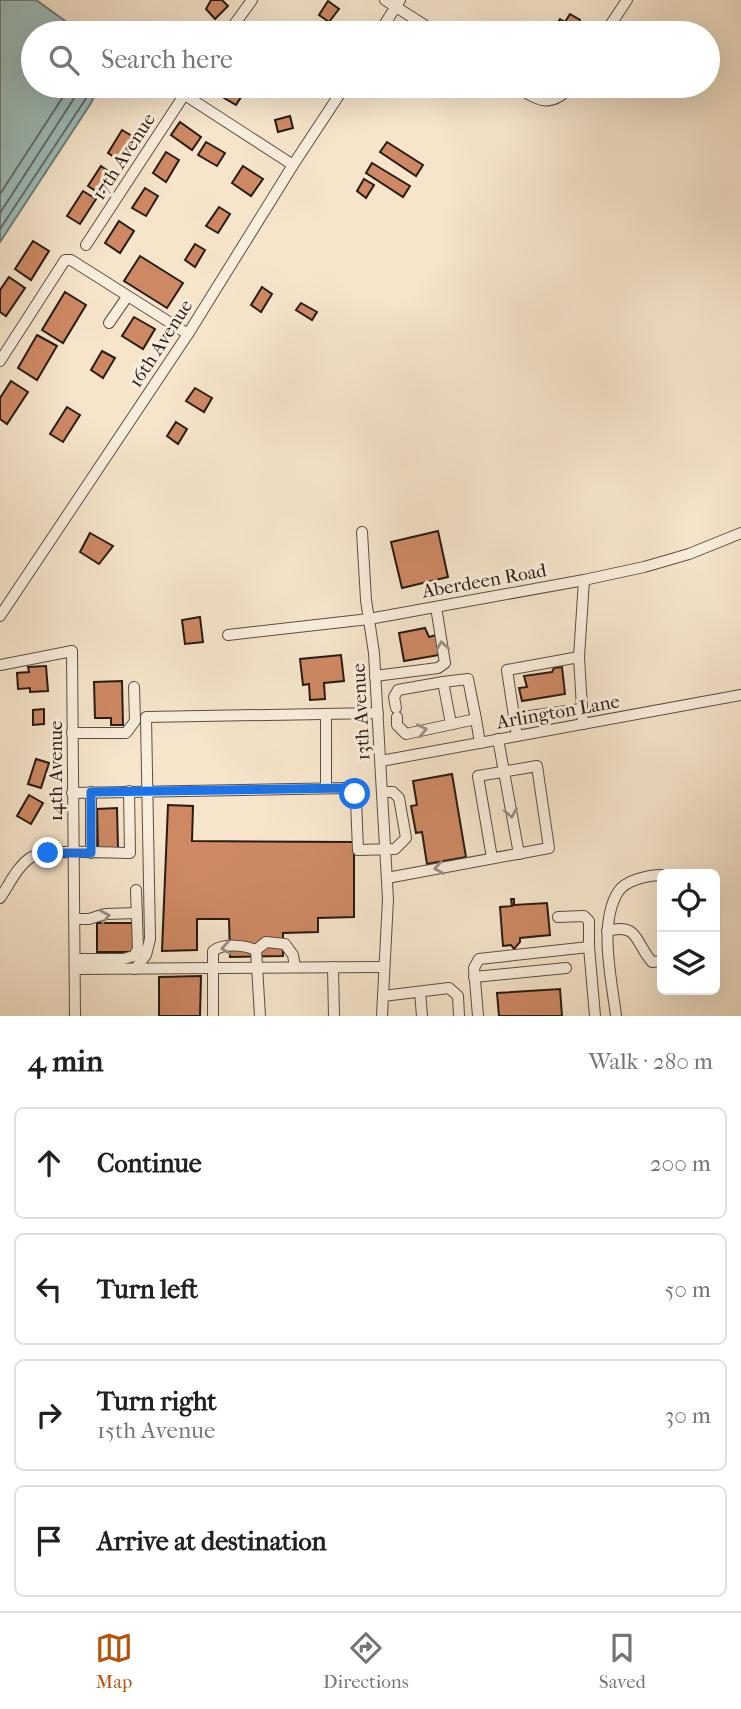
<!DOCTYPE html>
<meta charset="utf-8">
<style>
:root{--surface:#fff;--page:#f2f2f2;--text:#202124;--muted:#757577;--line:#e0e0e0;--accent:#b45309}
body{margin:0;font-family:"IM FELL French Canon",serif;background:var(--page);color:var(--text)}
.controls{position:absolute;right:21px;bottom:21px;display:grid;overflow:hidden;border-radius:10px;box-shadow:0 7px 28px #0002}
.controls button{width:63px;height:63px;display:grid;place-items:center;padding:0;border:0;border-bottom:2px solid var(--line);background:var(--surface);color:var(--text);font:35px sans-serif}
.stop{position:absolute;width:21px;height:21px;margin:-16px;border:5px solid #1a73e8;border-radius:50%;background:#fff}
.stop.end{background:#1a73e8;border-color:#fff;box-shadow:0 2px 7px #0008}
.list{margin:0;padding:0;list-style:none}
h2{display:flex;justify-content:space-between;align-items:center;height:91px;margin:0;padding:0 28px;font-size:30px}
h2 small{font-size:23px;font-weight:400;color:var(--muted)}
.list li{display:grid;grid-template-columns:46px 1fr auto;gap:21px;align-items:center;box-sizing:border-box;height:112px;margin:0 14px 14px;padding:0 14px;border:2px solid var(--line);border-radius:10px}
.list b{display:block;font-size:26px;white-space:nowrap}
.list p{margin:0;font-size:23px;white-space:nowrap;color:var(--muted)}
.list em{font-size:23px;font-style:normal;color:var(--muted)}
.icon{flex:none;width:38px;height:38px;fill:none;stroke:currentColor;stroke-width:2;stroke-linecap:round;stroke-linejoin:round}
.map{position:relative;flex:none;width:741px;height:1016px;overflow:hidden}
.search{position:absolute;background:var(--surface);box-shadow:0 7px 28px #0002;left:21px;right:21px;top:21px;height:77px;display:flex;align-items:center;gap:18px;box-sizing:border-box;padding:0 24px;border-radius:38px;color:var(--muted);font-size:26px}
.sheet{height:595px;background:var(--surface)}
nav{display:flex;justify-content:space-around;align-items:center;box-sizing:border-box;height:98px;border-top:2px solid var(--line);background:var(--surface);font-size:19px;color:var(--muted)}
nav a{display:grid;justify-items:center;gap:4px}
nav .on{color:var(--accent)}
.map>svg:first-child{display:block}
.water{fill:#9dbebc;stroke:#6e7d79;stroke-width:2}
.lines{fill:none;stroke-linecap:round;stroke-linejoin:round}
.shore{stroke:#626c68;stroke-width:2}
.building{fill:#ce8964;stroke:#271b15;stroke-width:2}
.minor-casing{stroke:#5b4e42;stroke-width:12}
.minor{stroke:#f9eedd;stroke-width:10}
.oneway{stroke:#9a8f83}
.route{stroke:#1a73e8;stroke-width:9}
.labels{text-anchor:middle;stroke-width:6;stroke-linejoin:round;paint-order:stroke}
.street-label{font-size:19px;fill:#271b15;stroke:#f9eedd}
</style>
<div class="map">
<svg width="741" height="1016" viewBox="0 0 741 1016">
<rect width="100%" height="100%" fill="#f6e5cb"/>
<filter id="stains"><feTurbulence type="fractalNoise" baseFrequency=".00286" numOctaves="4"/><feColorMatrix values="0 0 0 0 .2 0 0 0 0 .09 0 0 0 0 .02 0 0 0 .5 -.17"/></filter>
<radialGradient id="worn" r=".72"><stop offset=".6" stop-color="#630" stop-opacity="0"/><stop offset="1" stop-color="#630" stop-opacity=".3"/></radialGradient>
<!-- water -->
<polygon class="water" points="0,0 36,0 82,33 33,33 33,86 99,86 91,103 0,242"/>
<g class="lines">
<!-- shore -->
<g class="shore">
<polyline points="0,194 70,86"/>
<polyline points="0,213 82,86"/>
<polyline points="0,229 85,100 91,86"/>
</g>
</g>
<!-- building -->
<g class="building">
<polygon points="211,0 222,0 228,6 215,19 206,9"/>
<polygon points="328,1 339,9 329,22 319,15"/>
<polygon points="570,14 580,20 574,33 551,33 560,19 565,22"/>
<polygon points="232,86 237,86 245,91 236,105 224,98"/>
<polygon points="290,116 293,128 278,132 275,120"/>
<polygon points="180,122 201,137 192,150 171,135"/>
<polygon points="122,130 137,139 122,162 108,153"/>
<polygon points="206,142 225,153 217,166 198,155"/>
<polygon points="387,142 423,165 416,176 380,152"/>
<polygon points="166,152 179,160 166,182 153,173"/>
<polygon points="372,163 410,186 403,197 366,173"/>
<polygon points="101,166 114,175 102,195 88,186"/>
<polygon points="243,166 263,179 251,196 232,183"/>
<polygon points="364,179 374,185 366,198 357,191"/>
<polygon points="145,188 158,196 146,216 132,208"/>
<polygon points="83,191 96,199 80,224 67,216"/>
<polygon points="219,207 230,214 218,233 206,226"/>
<polygon points="119,221 134,231 120,253 105,243"/>
<polygon points="33,241 49,251 31,280 15,269"/>
<polygon points="195,244 205,250 195,267 185,260"/>
<polygon points="140,256 183,283 167,308 124,281"/>
<polygon points="9,277 25,288 6,316 0,312 0,290"/>
<polygon points="262,287 272,294 261,312 251,305"/>
<polygon points="65,292 86,305 63,343 42,330"/>
<polygon points="301,303 317,312 312,320 296,310"/>
<polygon points="134,317 155,329 143,349 122,336"/>
<polygon points="37,335 57,346 37,380 18,368"/>
<polygon points="102,351 115,358 103,378 91,370"/>
<polygon points="11,381 28,392 7,424 0,419 0,398"/>
<polygon points="195,388 212,398 204,412 186,401"/>
<polygon points="67,407 80,415 63,442 50,434"/>
<polygon points="176,422 187,429 178,444 167,436"/>
<polygon points="438,531 448,577 402,588 391,542"/>
<polygon points="90,533 113,546 99,564 80,552"/>
<polygon points="200,617 203,642 185,644 182,620"/>
<polygon points="425,628 429,637 436,635 439,655 404,661 399,633"/>
<polygon points="341,655 344,681 324,683 325,699 310,700 309,684 303,685 300,659"/>
<polygon points="46,666 48,691 30,692 30,688 18,689 17,673 29,672 28,667"/>
<polygon points="562,667 565,694 522,701 519,688 527,687 524,676 552,672 554,668"/>
<polygon points="122,681 123,725 111,725 111,718 95,718 94,682"/>
<polygon points="44,709 44,724 33,725 33,710"/>
<polygon points="36,759 49,763 41,788 28,784"/>
<polygon points="452,774 466,857 427,864 422,832 416,833 411,806 417,805 413,781"/>
<polygon points="29,795 43,803 31,824 17,816"/>
<polygon points="168,805 193,806 192,841 354,842 354,917 318,918 318,932 283,933 283,956 230,957 229,919 197,919 197,950 162,951"/>
<polygon points="117,808 118,848 98,849 97,809"/>
<polygon points="511,899 514,899 514,905 547,903 550,935 520,938 520,942 514,949 511,945 503,946 500,907 512,906"/>
<rect x="97" y="923" width="39" height="29"/>
<polygon points="201,976 200,1016 159,1016 159,977"/>
<polygon points="560,989 562,1016 499,1016 497,993"/>
</g>
<g class="lines">
<!-- minor casing -->
<g class="minor-casing">
<g id="minor">
<polyline points="385,0 437,33"/>
<polyline points="228,33 252,0"/>
<polyline points="379,33 400,0"/>
<polyline points="605,33 627,0"/>
<polyline points="171,86 293,165"/>
<path d="M516 86C538 101 551 109 571 86"/>
<polyline points="86,245 190,86"/>
<polyline points="109,323 127,297"/>
<polyline points="0,361 65,260 71,260 188,334"/>
<polyline points="362,532 366,600 374,653 388,899 382,1016"/>
<polyline points="0,616 188,334 293,165 345,86"/>
<polyline points="228,635 369,619 584,580 644,567 689,554 741,533"/>
<polyline points="579,657 584,580"/>
<polyline points="0,665 72,651 75,1016"/>
<polyline points="375,676 438,668 445,663 436,607"/>
<polyline points="396,708 394,697 398,690 443,682 451,724"/>
<polyline points="397,717 397,725 406,734 476,719 468,679 443,682"/>
<polyline points="515,718 581,709"/>
<polyline points="476,719 480,743"/>
<polyline points="72,733 126,733 135,721 134,687"/>
<polyline points="517,736 507,670 579,657 583,724"/>
<polyline points="498,739 519,854"/>
<polyline points="381,761 741,695"/>
<polyline points="326,788 326,714"/>
<polyline points="72,793 348,788 355,794 356,800 358,850 395,849 406,838 399,798 393,792 382,792"/>
<polyline points="91,853 91,792"/>
<polyline points="387,878 549,848 537,766 478,776 492,858"/>
<path d="M0 898C9 885 17 867 30 858 45 848 109 853 130 853L129 791"/>
<polyline points="558,917 584,916 589,921 589,947"/>
<polyline points="74,919 89,919 105,914 137,913"/>
<path d="M607 931C639 922 635 943 652 962L662 961"/>
<polyline points="256,950 260,1016"/>
<polyline points="256,950 266,942 285,944 293,955 295,967"/>
<polyline points="75,959 123,959 134,956 138,949 136,890"/>
<polyline points="333,967 334,1016"/>
<polyline points="75,969 384,967"/>
<polyline points="135,969 146,955 150,939 146,717 378,713"/>
<polyline points="474,977 566,968"/>
<polyline points="420,992 422,1016"/>
<polyline points="383,996 449,988 458,996 459,1016"/>
<path d="M213 1016V951C224 943 243 945 256 950"/>
<polyline points="478,1016 474,968 479,959 589,947 595,1016"/>
<path d="M616 1016C612 981 598 924 618 892 625 880 649 875 662 875"/>
</g>
</g>
<!-- minor -->
<use href="#minor" class="minor"/>
</g>
<!-- one-way arrows -->
<defs><path id="oneway-chevron" d="M-2-3.5L2.5 0L-2 3.5" fill="none" stroke-width="1.6" stroke-linecap="round" stroke-linejoin="round" transform="scale(1.75)"/></defs>
<g class="oneway">
<use href="#oneway-chevron" transform="translate(442 646) rotate(-98)"/>
<use href="#oneway-chevron" transform="translate(422 730) rotate(-12)"/>
<use href="#oneway-chevron" transform="translate(511 813) rotate(80)"/>
<use href="#oneway-chevron" transform="translate(439 868) rotate(170)"/>
<use href="#oneway-chevron" transform="translate(105 916) rotate(-11)"/>
<use href="#oneway-chevron" transform="translate(226 948) rotate(171)"/>
</g>
<g class="lines">
<!-- route -->
<polyline class="route" points="48,853 91,853 91,792 348,788 355,794"/>
</g>
<g class="labels">
<!-- street labels -->
<g class="street-label">
<text transform="translate(123 156) rotate(-57)" y="7">17th Avenue</text>
<text transform="translate(160 343) rotate(-57)" y="7">16th Avenue</text>
<text transform="translate(484 580) rotate(-10)" y="7">Aberdeen Road</text>
<text transform="translate(558 711) rotate(-10)" y="7">Arlington Lane</text>
<text transform="translate(360 712) rotate(-93)" y="7">13th Avenue</text>
<text transform="translate(55 771) rotate(-90)" y="7">14th Avenue</text>
</g>
</g>
<rect width="100%" height="100%" filter="url(#stains)"/>
<rect width="100%" height="100%" fill="url(#worn)"/>
</svg>
<div class="controls">
<button><svg class="icon" aria-label="locate" viewBox="0 0 24 24"><circle cx="12" cy="12" r="6"/><path d="M12 2v4M12 18v4M2 12h4M18 12h4"/></svg></button>
<button><svg class="icon" aria-label="layers" viewBox="0 0 24 24"><path d="M12 4l9 5-9 5-9-5zM3 14l9 5 9-5"/></svg></button>
</div>
<div class="stop" style="left:355px;top:794px"></div>
<div class="stop end" style="left:48px;top:853px"></div>
<div class="search"><svg class="icon" aria-label="search" viewBox="0 0 24 24"><circle cx="10" cy="10" r="6"/><path d="M15 15l6 6"/></svg>Search here</div>
</div>
<section class="sheet">
<h2>4 min<small>Walk · 280 m</small></h2>
<ul class="list">
<li><svg class="icon" aria-label="ahead" viewBox="0 0 24 24"><path d="M12 20V5M6 11l6-6 6 6"/></svg><div><b>Continue</b></div><em>200 m</em></li>
<li><svg class="icon" aria-label="left" viewBox="0 0 24 24"><path d="M17 20v-9H6M10 6l-5 5 5 5"/></svg><div><b>Turn left</b></div><em>50 m</em></li>
<li><svg class="icon" aria-label="right" viewBox="0 0 24 24"><path d="M7 20v-9h11M14 6l5 5-5 5"/></svg><div><b>Turn right</b><p>15th Avenue</p></div><em>30 m</em></li>
<li><svg class="icon" aria-label="arrive" viewBox="0 0 24 24"><path d="M6 21V4h12l-3 4 3 4H6"/></svg><div><b>Arrive at destination</b></div></li>
</ul>
</section>
<nav>
<a class="on"><svg class="icon" aria-label="map" viewBox="0 0 24 24"><path d="M3 6l6-2 6 2 6-2v14l-6 2-6-2-6 2zM9 4v14M15 6v14"/></svg>Map</a>
<a><svg class="icon" aria-label="directions" viewBox="0 0 24 24"><path d="M12 3l9 9-9 9-9-9zM9 14v-3h6M13 9l2 2-2 2"/></svg>Directions</a>
<a><svg class="icon" aria-label="saved" viewBox="0 0 24 24"><path d="M7 4h10v16l-5-4-5 4z"/></svg>Saved</a>
</nav>
